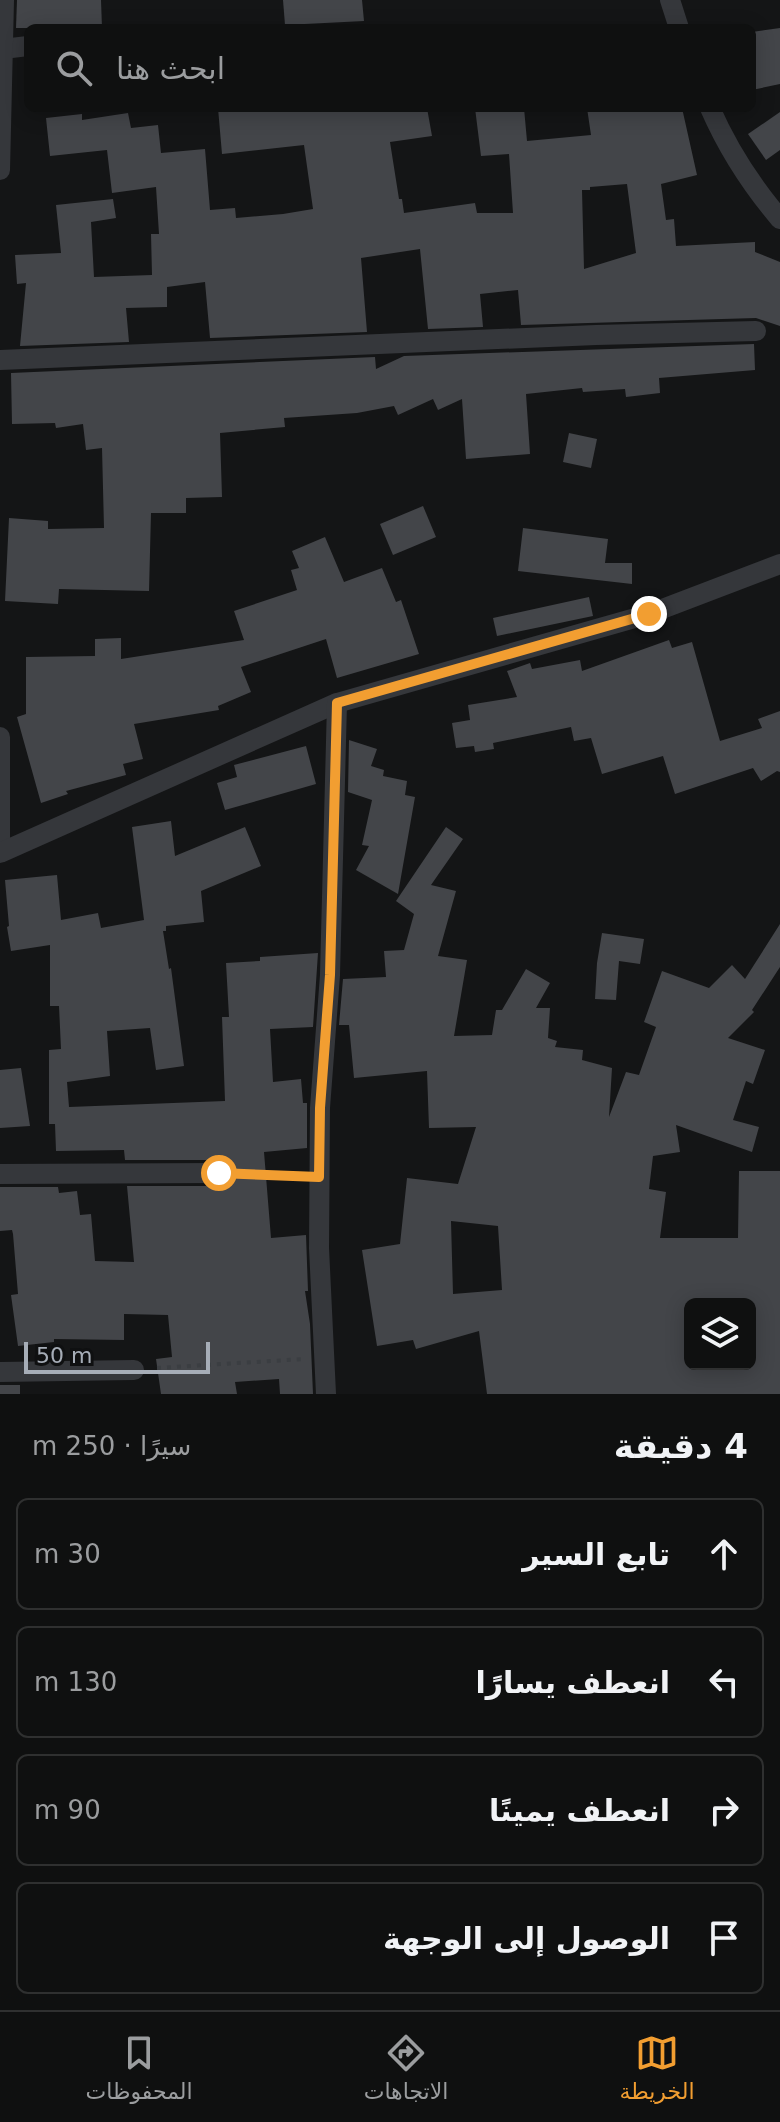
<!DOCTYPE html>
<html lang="ar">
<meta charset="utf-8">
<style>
:root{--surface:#0f1010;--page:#1d1e1e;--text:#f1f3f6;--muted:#9b9d9f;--line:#2f3030;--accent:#f29e31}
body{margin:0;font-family:"DejaVu Sans",Cairo,sans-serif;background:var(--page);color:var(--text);direction:rtl}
.controls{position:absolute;right:24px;bottom:24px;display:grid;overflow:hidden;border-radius:12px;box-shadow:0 4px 20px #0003}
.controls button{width:72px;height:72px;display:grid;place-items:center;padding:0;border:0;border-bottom:2px solid var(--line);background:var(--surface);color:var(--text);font:40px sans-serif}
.scale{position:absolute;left:24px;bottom:20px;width:186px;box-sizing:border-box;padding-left:8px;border:4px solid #a6adb7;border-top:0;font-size:22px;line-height:28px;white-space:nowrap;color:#a6adb7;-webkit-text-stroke:6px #0f1011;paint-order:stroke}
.stop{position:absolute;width:24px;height:24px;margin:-18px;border:6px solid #f29e31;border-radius:50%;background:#fff}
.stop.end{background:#f29e31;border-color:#fff;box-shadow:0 2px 8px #0008}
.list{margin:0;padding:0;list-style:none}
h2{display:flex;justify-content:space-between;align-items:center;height:104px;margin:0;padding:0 32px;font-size:34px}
h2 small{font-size:26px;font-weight:400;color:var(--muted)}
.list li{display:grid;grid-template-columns:52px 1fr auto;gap:24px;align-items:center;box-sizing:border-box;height:112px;margin:0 16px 16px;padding:0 16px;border:2px solid var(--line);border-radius:12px}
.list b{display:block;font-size:30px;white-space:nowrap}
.list em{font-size:26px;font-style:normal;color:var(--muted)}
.icon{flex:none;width:44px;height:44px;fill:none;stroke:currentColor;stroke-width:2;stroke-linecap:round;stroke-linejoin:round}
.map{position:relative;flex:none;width:780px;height:1394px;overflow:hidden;direction:ltr}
.search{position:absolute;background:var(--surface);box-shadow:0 4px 20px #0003;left:24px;right:24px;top:24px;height:88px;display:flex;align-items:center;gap:20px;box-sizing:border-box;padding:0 28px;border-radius:12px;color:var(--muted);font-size:30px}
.sheet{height:616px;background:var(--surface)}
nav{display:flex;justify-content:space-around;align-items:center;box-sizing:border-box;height:112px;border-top:2px solid var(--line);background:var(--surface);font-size:22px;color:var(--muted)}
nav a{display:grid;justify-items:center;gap:4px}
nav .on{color:var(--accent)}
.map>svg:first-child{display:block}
.building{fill:#434549;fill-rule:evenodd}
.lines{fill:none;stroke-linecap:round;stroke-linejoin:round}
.path{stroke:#3b3e42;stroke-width:4;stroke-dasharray:4 6;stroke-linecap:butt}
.minor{stroke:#35373b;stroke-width:20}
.route{stroke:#f29e31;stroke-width:10}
</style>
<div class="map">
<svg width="780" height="1394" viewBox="0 0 780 1394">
<rect width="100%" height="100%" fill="#141516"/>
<!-- building -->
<g class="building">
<polygon points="17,0 101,0 102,28 16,28"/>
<polygon points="283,0 362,0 364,21 285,25"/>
<polygon points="780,28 780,84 752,90 752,32"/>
<path d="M218 108H427L432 136 390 142 399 199H402L404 213 475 203 477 213H513L509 154 481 156 475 108H524L527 141 591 135 587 108H682L697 175 661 184 666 220 674 219 676 246 755 242V252L780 262V326L756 318 521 325 518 290 480 294 483 327 428 329 420 249 361 258 367 332 210 338 205 282 167 287V307L126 308 129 342 20 346 26 283 17 284 15 255 61 253 56 205 113 199 116 218 91 222 94 277 152 275 151 234H159L156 187 112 193 107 150 50 156 46 118 82 114V120L128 113 131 128 158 125 161 153 205 149 210 210 235 208 236 218 283 214 313 209 304 145 222 154ZM627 184 636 253 584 269 582 190H590V187Z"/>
<polygon points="780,112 780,150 766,160 748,134"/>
<polygon points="754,344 755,370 659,378 660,393 626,397 625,389 583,392 582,388 526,394 530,454 466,459 462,399 438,410 433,399 398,415 394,406 357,413 284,418 285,427 220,433 222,497 186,498 186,513 151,513 149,591 59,589 58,604 5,601 9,518 48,521 48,529 104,528 102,448 86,450 83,424 56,428 55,423 12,424 11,373 375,357 376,369 404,356"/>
<polygon points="569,433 597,439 591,468 563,462"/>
<polygon points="423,506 436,537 393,555 380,524"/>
<polygon points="523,528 608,539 605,563 632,563 632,584 518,571"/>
<polygon points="325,537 344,582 382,568 396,602 401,600 419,654 337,678 326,639 241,667 251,692 218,706 219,710 134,724 143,759 123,764 126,775 66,791 68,794 41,803 17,717 26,714 26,657 95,656 95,639 121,638 121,659 244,640 234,611 297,590 291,570 299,568 292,551"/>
<polygon points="589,597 593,616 497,636 493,618"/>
<polygon points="669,640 672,648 692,642 720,741 762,728 758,719 780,711 780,772 777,771 761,781 753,768 675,794 663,756 602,774 591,738 574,741 571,727 493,743 494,749 475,752 474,746 456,748 452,723 470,720 468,705 517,697 507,671 530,663 532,669 580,660 582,671"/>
<polygon points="349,740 377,749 371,766 384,770 383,776 407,781 405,795 415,797 398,894 356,870 369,846 362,845 372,800 348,792"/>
<polygon points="306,746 316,784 225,810 217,783 237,777 234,765"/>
<polygon points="171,821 175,856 245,827 261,866 201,891 204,922 166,926 166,931 163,931 169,969 171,968 184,1066 156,1070 150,1028 107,1031 110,1076 67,1082 69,1107 225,1101 222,1017 229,1017 226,963 260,961 260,957 318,953 313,1027 270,1029 273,1082 301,1079 303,1103 307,1103 307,1148 264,1152 271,1238 306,1235 308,1291 305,1291 310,1324 313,1394 280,1394 279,1379 235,1382 237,1394 161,1394 156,1359 172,1357 168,1315 124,1314 124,1340 54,1339 54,1342 18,1346 11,1295 18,1294 13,1234 12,1230 0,1231 0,1187 58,1187 59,1193 77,1191 80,1215 91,1214 95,1261 134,1262 127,1186 219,1186 231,1179 231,1167 220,1160 125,1160 124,1150 56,1151 55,1124 49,1124 49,1050 61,1049 59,1006 50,1006 50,945 11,951 7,927 9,926 5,880 57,875 61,920 98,913 101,928 144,920 132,827"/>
<path d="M446 827 463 839 431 885 456 891 438 956 467 960 454 1036 492 1035 496 1010H502L526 969 550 983 536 1008H550L548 1038 557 1041 555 1047 583 1050 582 1060 612 1068 609 1117 626 1072 639 1075 656 1027 644 1022 662 971 709 988 732 965 745 979 780 924V967L752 1010 754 1012 728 1038 765 1050 753 1084 746 1081 733 1120 759 1127 752 1152 676 1125 680 1152 653 1156 649 1189 666 1192 660 1238H738L739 1171H780V1394H487L479 1331 416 1349 413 1340 377 1346 362 1250 400 1244 407 1178 458 1184 476 1127 429 1128 427 1071 354 1078 349 1025H339L343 979 386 977 384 951 404 950 414 914 396 901ZM451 1221 498 1226 502 1290 453 1294ZM690 1304H750V1364H690Z"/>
<polygon points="602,933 644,939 640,964 619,961 616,1000 595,999 597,963"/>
<polygon points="21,1068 30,1126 0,1128 0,1070"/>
<rect x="0" y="1385" width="20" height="9"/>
</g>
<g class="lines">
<!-- path -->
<g class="path">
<polyline points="242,1174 297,1176"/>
<polyline points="157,1368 304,1359"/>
</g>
<!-- minor -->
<g class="minor">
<polyline points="670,0 679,28"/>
<polyline points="3,49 28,46"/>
<path d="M710 108C727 147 752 186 780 219"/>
<polyline points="0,170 4,0"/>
<polyline points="0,360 596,335 756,331"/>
<polyline points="0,737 0,853"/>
<polyline points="2,852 337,703 649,614 780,564"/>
<polyline points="0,1174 219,1173"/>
<polyline points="0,1372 134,1370"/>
<polyline points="326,1394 319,1248 320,1108 330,975 337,703"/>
</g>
</g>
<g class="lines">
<!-- route -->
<polyline class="route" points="219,1173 319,1177 320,1108 330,975 337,703 649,614"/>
</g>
</svg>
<div class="controls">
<button><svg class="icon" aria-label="layers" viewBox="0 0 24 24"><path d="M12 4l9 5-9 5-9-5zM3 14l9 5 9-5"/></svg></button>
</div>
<div class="scale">50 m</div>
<div class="stop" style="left:219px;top:1173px"></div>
<div class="stop end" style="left:649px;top:614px"></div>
<div class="search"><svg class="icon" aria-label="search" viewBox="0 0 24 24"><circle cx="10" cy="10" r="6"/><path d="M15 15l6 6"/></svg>ابحث هنا</div>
</div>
<section class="sheet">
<h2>4 دقيقة<small>سيرًا · 250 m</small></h2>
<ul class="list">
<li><svg class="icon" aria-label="ahead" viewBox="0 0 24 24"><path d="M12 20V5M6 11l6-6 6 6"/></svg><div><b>تابع السير</b></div><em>30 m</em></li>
<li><svg class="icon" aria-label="left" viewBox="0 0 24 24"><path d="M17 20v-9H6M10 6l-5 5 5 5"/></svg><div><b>انعطف يسارًا</b></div><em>130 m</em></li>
<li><svg class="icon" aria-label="right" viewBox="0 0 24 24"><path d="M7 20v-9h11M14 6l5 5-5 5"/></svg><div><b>انعطف يمينًا</b></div><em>90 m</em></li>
<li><svg class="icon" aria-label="arrive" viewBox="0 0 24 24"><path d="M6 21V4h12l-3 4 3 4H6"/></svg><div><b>الوصول إلى الوجهة</b></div></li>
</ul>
</section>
<nav>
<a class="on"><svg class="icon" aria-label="map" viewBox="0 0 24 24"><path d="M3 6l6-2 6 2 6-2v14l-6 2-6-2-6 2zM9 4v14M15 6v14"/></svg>الخريطة</a>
<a><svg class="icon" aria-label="directions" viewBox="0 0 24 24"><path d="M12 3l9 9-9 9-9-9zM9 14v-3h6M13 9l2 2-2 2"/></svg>الاتجاهات</a>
<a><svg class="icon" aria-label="saved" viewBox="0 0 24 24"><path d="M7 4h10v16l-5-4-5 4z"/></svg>المحفوظات</a>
</nav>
